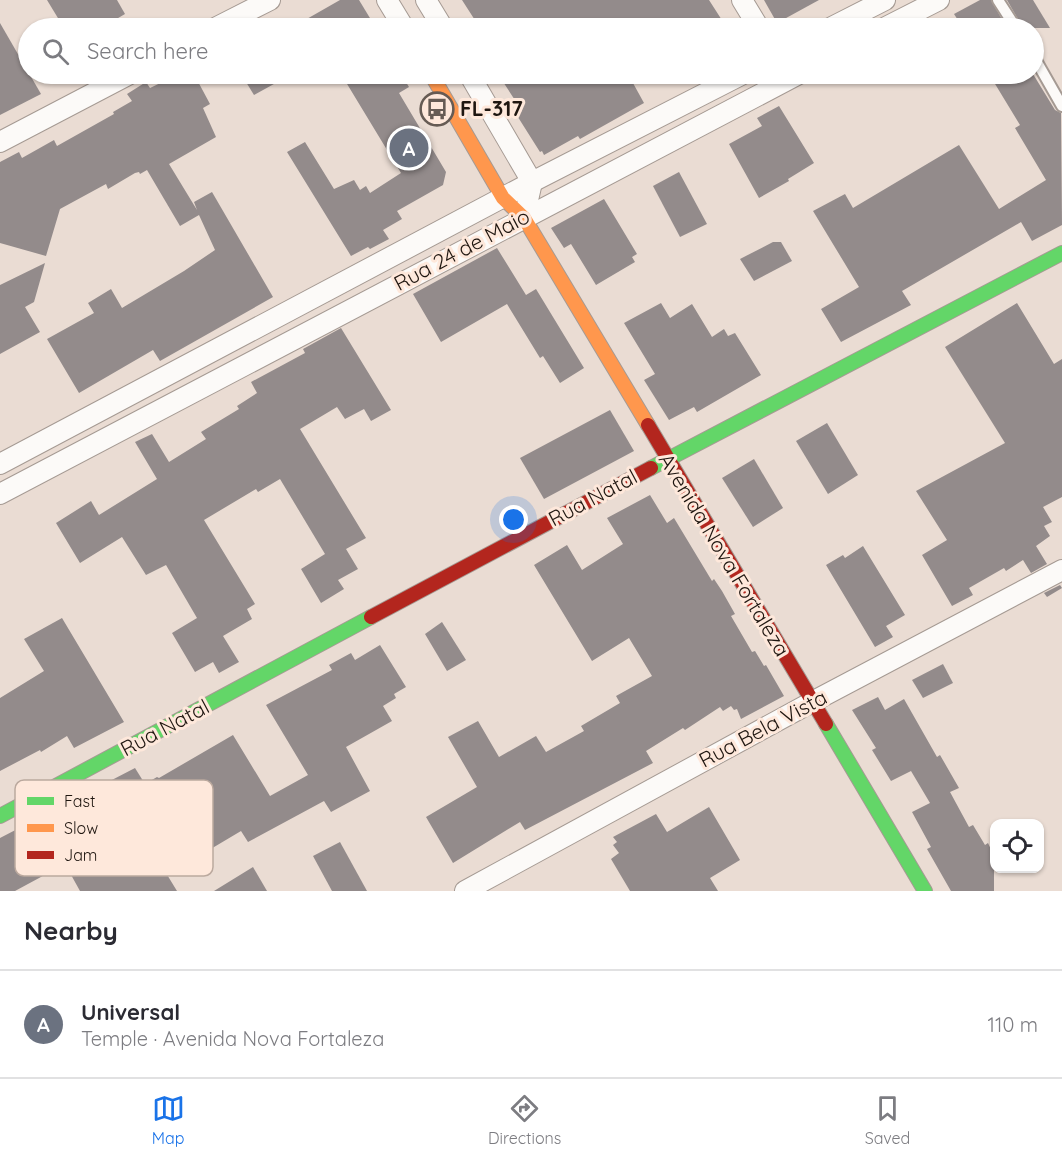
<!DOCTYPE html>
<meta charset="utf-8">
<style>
:root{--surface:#fff;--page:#f7f7f7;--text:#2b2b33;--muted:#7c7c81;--line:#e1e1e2;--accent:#1a73e8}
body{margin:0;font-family:Quicksand,sans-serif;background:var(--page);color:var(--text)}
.controls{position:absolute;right:18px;bottom:18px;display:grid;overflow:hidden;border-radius:12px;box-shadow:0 2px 4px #0004}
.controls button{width:54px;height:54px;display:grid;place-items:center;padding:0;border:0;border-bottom:2px solid var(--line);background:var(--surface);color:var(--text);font:30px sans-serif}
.you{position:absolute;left:514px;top:520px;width:21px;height:21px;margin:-15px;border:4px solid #fff;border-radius:50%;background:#1a73e8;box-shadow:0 0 0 9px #1a73e833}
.badge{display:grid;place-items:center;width:39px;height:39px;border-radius:50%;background:var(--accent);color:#fff;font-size:20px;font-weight:700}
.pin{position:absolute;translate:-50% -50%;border:3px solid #fff;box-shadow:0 2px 6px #0006}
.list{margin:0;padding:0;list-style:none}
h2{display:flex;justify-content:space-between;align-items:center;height:78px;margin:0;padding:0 24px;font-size:26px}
h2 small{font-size:20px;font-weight:400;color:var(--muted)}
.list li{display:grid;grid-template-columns:39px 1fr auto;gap:18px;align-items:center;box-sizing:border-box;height:108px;padding:0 24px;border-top:2px solid var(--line)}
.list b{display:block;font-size:22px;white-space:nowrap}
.list p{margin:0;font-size:20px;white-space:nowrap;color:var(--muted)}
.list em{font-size:20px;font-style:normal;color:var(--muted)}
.icon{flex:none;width:33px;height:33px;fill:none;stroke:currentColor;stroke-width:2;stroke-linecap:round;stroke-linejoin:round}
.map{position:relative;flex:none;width:1062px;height:891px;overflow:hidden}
.search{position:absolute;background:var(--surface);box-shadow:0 2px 4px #0004;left:18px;right:18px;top:18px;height:66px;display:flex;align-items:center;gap:15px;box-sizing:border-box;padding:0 21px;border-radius:33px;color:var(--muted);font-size:22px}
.sheet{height:186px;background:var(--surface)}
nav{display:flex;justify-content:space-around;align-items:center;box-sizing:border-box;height:84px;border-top:2px solid var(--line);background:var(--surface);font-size:16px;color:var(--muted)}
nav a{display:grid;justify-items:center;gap:3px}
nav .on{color:var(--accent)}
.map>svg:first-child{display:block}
.building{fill:#938b8b}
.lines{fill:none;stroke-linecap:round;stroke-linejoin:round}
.lane-casing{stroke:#a59a93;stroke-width:14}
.street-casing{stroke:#a59a93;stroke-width:22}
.fast-casing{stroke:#a59a93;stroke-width:16}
.slow-casing{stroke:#a59a93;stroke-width:16}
.jam-casing{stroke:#a59a93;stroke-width:16}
.lane{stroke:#fcfaf8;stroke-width:10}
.street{stroke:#fcfaf8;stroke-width:20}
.fast{stroke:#63d668;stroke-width:14}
.slow{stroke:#ff974d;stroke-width:14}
.jam{stroke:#b3261e;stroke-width:14}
.labels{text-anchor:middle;stroke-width:6;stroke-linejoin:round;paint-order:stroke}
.poi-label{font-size:21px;font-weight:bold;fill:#1f1610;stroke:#fee8db;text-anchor:start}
.street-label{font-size:21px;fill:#1f1610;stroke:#fee8db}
.key{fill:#fee8db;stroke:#bba99e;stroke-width:1.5}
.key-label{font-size:16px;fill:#1f1610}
</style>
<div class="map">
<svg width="1062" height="891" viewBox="0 0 1062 891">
<rect width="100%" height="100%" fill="#eadcd3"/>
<!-- building -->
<g class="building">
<polygon points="47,0 117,0 125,14 101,28 64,28"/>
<polygon points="340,0 359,0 376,28 291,28"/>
<polygon points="462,0 709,0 727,28 567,28 561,19 546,28 480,28"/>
<polygon points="764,0 819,0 777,23"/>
<polygon points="980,0 991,0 1007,28 963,28 954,14"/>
<polygon points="1007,0 1033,0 1050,28 1023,28"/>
<polygon points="0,23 41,94 0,115"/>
<polygon points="179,74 181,74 185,81 195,76 210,104 203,108 216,137 169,164 197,210 194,202 212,192 273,297 160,361 153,350 79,393 47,339 94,313 88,303 111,289 122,308 184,271 215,250 199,215 180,226 147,170 140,174 139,172 135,173 108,189 106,184 60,209 46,256 0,243 0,162 19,152 22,158 54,140 57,146 114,114 113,112 132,101 127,94 146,82 150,88"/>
<polygon points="241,74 292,74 254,95"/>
<polygon points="341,74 401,74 409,87 399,93 446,172 443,185 397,211 402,219 383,230 389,239 370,249 368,247 351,256 287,152 305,142 334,189 354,180 360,190 366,186 370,193 401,173"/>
<polygon points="498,74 628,74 644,103 580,139 578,136 544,155 542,151 540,152 516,114 522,111"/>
<polygon points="989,74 1033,74 1055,110 1061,113 1062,225 1032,241 1021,222 902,291 911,305 841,342 821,309 859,287 813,211 845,194 853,208 959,145 999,209 1046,180 1015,128 1020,125"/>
<polygon points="779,106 814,163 788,179 789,181 759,198 729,144 762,126 757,118"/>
<polygon points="679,172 707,224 680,237 653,186"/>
<polygon points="604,199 637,254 632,257 635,262 596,285 571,244 564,248 551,228"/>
<polygon points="773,242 781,242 792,261 754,281 740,259"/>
<polygon points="497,248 526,295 536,289 584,368 560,383 543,356 540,358 507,304 441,342 413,294"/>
<polygon points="45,263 34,302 25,307 40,332 0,354 0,285"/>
<polygon points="661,303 670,318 692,304 712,337 724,329 728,336 735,333 761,375 697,412 694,407 669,420 644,380 655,374 624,323"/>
<polygon points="1017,303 1054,364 1062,359 1062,497 1043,507 1052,522 1044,526 1050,536 1036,546 1047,564 1031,573 1023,560 1006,571 1004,568 969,588 973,595 952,606 922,555 947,540 916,491 1005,443 945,347"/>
<polygon points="341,328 391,410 371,421 364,409 345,419 337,407 300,429 366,538 346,549 358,569 338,580 344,589 321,603 301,569 325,554 280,479 258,492 256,489 204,520 255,604 247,609 252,619 223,636 239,662 219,673 213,662 195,672 172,633 197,618 166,565 146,575 122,537 80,563 56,523 91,501 99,515 157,479 135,442 152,434 169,462 206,439 201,432 239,409 237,406 257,393 251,382 305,353 303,349"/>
<polygon points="610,410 634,451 544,499 520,458"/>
<polygon points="827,423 858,475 828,494 796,441"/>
<polygon points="754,459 783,508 753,527 722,478"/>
<polygon points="650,495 667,523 674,518 712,581 714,579 722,591 735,614 731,616 752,652 755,651 764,666 766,665 784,696 741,719 737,709 734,710 731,706 723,711 720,707 685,730 683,728 646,751 653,763 525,830 520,822 453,863 426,817 477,787 448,737 478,721 499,757 536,736 546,752 584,731 581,726 620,703 616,696 652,676 629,638 592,661 534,565 567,545 582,570 623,544 607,518"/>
<polygon points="863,546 905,615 886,626 893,637 875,647 826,565 843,555 845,558"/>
<polygon points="1060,585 1062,588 1047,597 1044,593"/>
<polygon points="62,618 124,722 74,748 67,736 41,752 40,750 0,771 0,698 44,671 24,639"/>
<polygon points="442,622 466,660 447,671 425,634"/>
<polygon points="380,645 406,687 394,694 396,698 383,706 392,721 346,747 370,791 331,812 324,801 248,842 241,831 204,853 192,833 155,855 177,891 80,891 65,864 15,891 0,891 0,838 135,768 145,784 157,777 159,778 233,735 270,796 308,775 266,705 332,670 329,665 351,653 355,660"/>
<polygon points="943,664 953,683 923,698 912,680"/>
<polygon points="878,697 885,710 904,699 937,757 940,755 959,788 950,792 969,827 973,825 985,845 988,843 994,856 994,891 951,891 927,849 931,847 912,812 930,803 911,771 891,781 872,750 876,748 852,710"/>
<polygon points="709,807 740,860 710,878 718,891 630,891 611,859 619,853 613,845 617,842 613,837 656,814 667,832"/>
<polygon points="340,842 367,891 332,891 313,856"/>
<polygon points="253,867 267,891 214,891"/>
</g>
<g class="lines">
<!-- lane casing -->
<g class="lane-casing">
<g id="lane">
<polyline points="998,0 1016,28"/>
<polyline points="1034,57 1062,106"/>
</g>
</g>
<!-- street casing -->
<g class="street-casing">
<g id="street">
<polyline points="387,0 404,28"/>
<polyline points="426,0 443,28"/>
<polyline points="742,0 759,28"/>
<polyline points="215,28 270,0"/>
<polyline points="830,28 885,0"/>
<polyline points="884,28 939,0"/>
<polyline points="469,74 532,182 524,218"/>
<polyline points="0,142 130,74"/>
<polyline points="0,464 532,182 743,74"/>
<polyline points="0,494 799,74"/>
<polyline points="465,891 812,702 1062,570"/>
</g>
</g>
<!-- fast casing -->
<g class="fast-casing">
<g id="fast">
<polyline points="651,468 1062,253"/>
<polyline points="826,724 925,891"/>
<polyline points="0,816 371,617"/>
</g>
</g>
<!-- slow casing -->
<g class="slow-casing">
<polyline id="slow" points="431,74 503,198 524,218 648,425"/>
</g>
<!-- jam casing -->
<g class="jam-casing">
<g id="jam">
<polyline points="648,425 826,724"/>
<polyline points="371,617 651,468"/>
</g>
</g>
<!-- lane -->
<use href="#lane" class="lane"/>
<!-- street -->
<use href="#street" class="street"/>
<!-- fast -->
<use href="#fast" class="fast"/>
<!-- slow -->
<use href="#slow" class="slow"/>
<!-- jam -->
<use href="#jam" class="jam"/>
</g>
<!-- icons -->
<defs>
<g id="bus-ring" transform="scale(1.725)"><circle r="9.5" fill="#fee8db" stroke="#665b54" stroke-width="1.5"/><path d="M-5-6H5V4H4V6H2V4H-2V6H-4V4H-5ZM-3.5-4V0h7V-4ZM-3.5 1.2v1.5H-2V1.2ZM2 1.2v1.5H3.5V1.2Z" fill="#665b54"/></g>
</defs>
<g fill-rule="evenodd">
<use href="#bus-ring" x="437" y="109"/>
</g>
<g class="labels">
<!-- poi labels -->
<g class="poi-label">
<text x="460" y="116">FL-317</text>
</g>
<!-- street labels -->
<g class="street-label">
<text transform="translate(462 250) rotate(-28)" y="7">Rua 24 de Maio</text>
<text transform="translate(593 498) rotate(-28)" y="7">Rua Natal</text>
<text transform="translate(724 555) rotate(59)" y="7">Avenida Nova Fortaleza</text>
<text transform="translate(165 728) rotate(-28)" y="7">Rua Natal</text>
<text transform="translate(763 729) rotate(-28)" y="7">Rua Bela Vista</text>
</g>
</g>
<!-- legend -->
<rect x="15" y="780" width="198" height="96" rx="9" class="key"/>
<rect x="27" y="797" width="27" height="8" fill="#63d668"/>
<rect x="27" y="824" width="27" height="8" fill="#ff974d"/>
<rect x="27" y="851" width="27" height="8" fill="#b3261e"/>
<g class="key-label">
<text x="64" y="807">Fast</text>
<text x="64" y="834">Slow</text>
<text x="64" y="861">Jam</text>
</g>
</svg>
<div class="controls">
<button><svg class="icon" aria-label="locate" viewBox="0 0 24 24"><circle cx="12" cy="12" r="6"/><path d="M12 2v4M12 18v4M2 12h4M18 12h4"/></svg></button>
</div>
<div class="you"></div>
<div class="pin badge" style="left:409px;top:148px;background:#6b7280">A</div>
<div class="search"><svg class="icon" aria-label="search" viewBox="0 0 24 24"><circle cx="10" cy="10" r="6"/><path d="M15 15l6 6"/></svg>Search here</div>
</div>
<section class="sheet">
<h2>Nearby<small></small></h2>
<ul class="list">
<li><span class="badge" style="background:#6b7280">A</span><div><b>Universal</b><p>Temple · Avenida Nova Fortaleza</p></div><em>110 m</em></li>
</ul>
</section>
<nav>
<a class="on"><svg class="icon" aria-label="map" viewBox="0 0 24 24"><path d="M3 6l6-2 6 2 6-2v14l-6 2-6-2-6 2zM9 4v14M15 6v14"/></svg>Map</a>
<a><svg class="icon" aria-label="directions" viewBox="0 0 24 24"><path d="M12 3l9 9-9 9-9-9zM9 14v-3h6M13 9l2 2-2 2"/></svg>Directions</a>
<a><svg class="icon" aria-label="saved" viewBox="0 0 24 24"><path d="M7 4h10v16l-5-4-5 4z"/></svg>Saved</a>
</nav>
